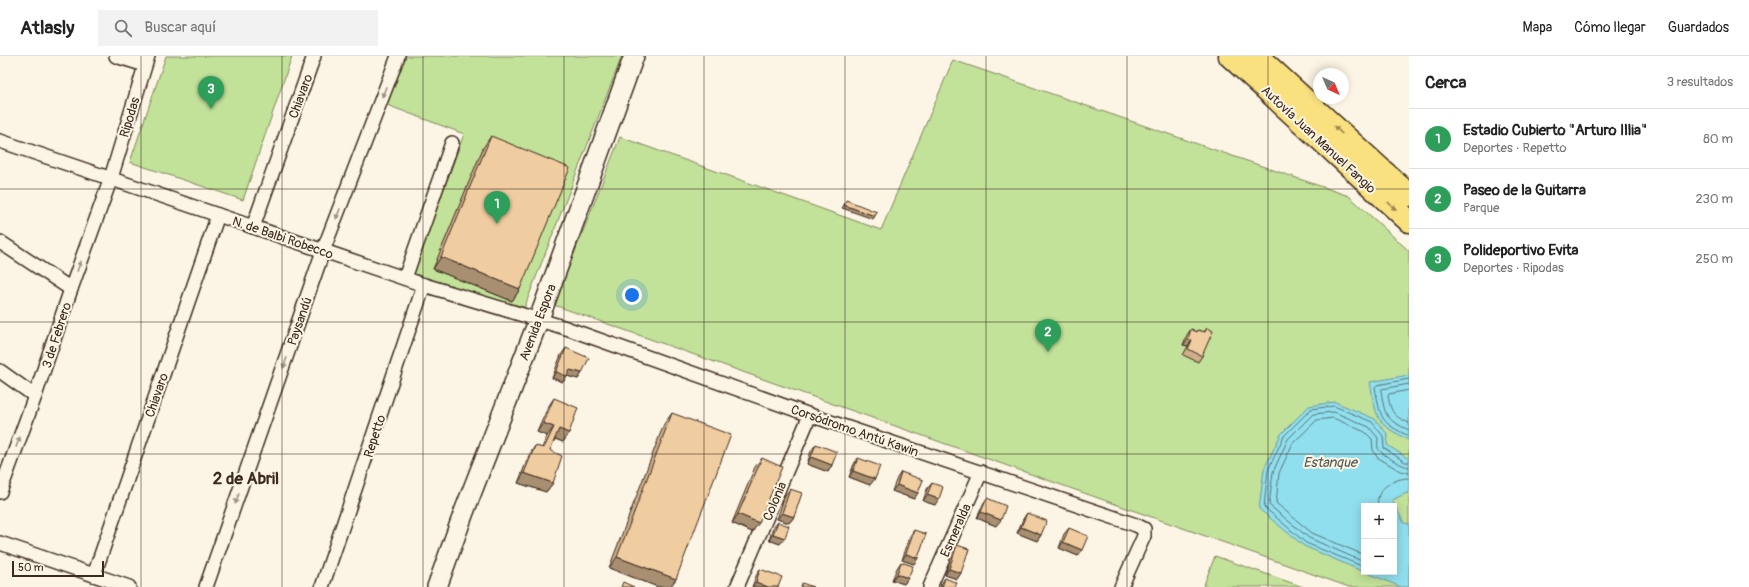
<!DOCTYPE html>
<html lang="es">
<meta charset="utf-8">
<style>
:root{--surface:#fff;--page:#f2f2f2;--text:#222;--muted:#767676;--line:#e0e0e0;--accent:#1f6fb2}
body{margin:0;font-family:Pangolin,sans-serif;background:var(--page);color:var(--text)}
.controls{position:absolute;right:12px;bottom:12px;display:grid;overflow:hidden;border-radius:0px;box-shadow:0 2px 10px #0003}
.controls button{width:36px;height:36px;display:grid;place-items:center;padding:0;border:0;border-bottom:1px solid var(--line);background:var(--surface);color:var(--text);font:20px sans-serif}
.compass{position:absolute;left:1313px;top:12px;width:36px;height:36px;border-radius:50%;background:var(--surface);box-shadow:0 2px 10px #0003;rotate:136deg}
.scale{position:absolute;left:12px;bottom:10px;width:92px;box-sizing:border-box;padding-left:4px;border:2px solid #3b2a1e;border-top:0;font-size:11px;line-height:14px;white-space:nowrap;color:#3b2a1e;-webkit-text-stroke:3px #fcf5e5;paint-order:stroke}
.you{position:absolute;left:632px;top:239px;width:14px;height:14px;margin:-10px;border:3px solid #fff;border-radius:50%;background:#1a73e8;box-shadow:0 0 0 6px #1a73e833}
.badge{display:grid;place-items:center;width:26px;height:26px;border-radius:50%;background:var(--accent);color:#fff;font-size:13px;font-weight:700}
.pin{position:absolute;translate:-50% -33px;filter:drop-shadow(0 1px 2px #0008)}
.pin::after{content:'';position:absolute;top:21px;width:14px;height:12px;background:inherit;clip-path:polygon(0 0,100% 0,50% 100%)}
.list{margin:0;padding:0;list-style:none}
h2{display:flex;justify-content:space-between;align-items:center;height:52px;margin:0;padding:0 16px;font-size:17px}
h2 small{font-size:13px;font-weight:400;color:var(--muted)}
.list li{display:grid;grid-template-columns:26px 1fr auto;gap:12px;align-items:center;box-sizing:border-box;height:60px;padding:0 16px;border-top:1px solid var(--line)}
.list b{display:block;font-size:15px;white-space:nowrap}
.list p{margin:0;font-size:13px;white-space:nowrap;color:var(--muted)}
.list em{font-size:13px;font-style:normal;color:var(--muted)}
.icon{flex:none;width:22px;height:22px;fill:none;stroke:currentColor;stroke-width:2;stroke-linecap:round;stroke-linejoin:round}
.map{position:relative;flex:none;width:1409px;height:531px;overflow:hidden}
header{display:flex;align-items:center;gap:24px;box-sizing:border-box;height:56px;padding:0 20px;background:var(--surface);border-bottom:1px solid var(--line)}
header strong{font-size:19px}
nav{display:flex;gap:22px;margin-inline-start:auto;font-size:14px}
.search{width:280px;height:36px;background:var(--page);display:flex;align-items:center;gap:10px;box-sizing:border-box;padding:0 14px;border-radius:0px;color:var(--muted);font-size:15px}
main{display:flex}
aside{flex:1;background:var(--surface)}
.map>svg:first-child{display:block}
.green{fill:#c2e199;stroke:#7e865c;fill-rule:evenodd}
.water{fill:#90dfef;stroke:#6e979b}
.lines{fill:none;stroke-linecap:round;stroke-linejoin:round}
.shore{stroke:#5d7272;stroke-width:1}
.street-casing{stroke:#3b2a1e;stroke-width:16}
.secondary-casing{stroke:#3b2a1e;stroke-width:22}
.highway-casing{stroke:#3b2a1e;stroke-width:25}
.street{stroke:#fcf5e5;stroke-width:13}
.secondary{stroke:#fcf5e5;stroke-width:19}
.highway{stroke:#fae180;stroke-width:22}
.wall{fill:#ceaf8a;stroke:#3b2a1e}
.shaded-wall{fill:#a88f71;stroke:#3b2a1e}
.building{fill:#f0cca1;stroke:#3b2a1e}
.oneway{fill:#9c9082}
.oneway2{fill:#9a864f}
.grid{fill:none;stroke:#3b2a1e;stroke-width:1;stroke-opacity:0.55}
.labels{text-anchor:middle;stroke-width:4;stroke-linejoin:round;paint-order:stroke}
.street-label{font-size:13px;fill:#3b2a1e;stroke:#fcf5e5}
.water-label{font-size:14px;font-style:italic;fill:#505752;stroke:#fcf5e5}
.district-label{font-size:17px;font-weight:bold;fill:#3b2a1e;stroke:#fcf5e5}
</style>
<header>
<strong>Atlasly</strong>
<div class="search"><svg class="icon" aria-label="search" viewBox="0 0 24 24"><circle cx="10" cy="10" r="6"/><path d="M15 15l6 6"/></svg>Buscar aquí</div>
<nav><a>Mapa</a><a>Cómo llegar</a><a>Guardados</a></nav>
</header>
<main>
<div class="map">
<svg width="1409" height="531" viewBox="0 0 1409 531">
<rect width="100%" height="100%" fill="#fcf5e5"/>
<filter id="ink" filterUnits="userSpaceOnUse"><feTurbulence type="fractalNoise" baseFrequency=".025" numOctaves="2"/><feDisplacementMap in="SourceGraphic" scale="8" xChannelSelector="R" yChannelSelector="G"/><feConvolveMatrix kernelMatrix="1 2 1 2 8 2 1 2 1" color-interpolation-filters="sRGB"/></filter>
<g filter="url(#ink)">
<!-- green -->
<g class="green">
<polygon points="166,0 292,0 243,144 130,106"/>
<polygon points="405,0 622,0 521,260 412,220 464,78 387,49"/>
<path d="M953 4 1349 140 1409 195V531H1349L554 249 620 81 881 174ZM1364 450H1394V516H1364Z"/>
<polygon points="1215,500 1303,531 1203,531"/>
</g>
<!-- water -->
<g class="water">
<path d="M1409 319V384C1374 367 1377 362 1370 326Z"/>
<polygon points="1335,346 1375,363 1388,379 1387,389 1409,403 1409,436 1392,444 1404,467 1409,468 1409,531 1401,531 1365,516 1394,516 1394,450 1364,450 1364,516 1304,490 1259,453 1264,413 1281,378 1309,350"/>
</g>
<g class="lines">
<!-- shore -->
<g class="shore">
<path d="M1409 323 1377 329 1375 331C1381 362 1379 366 1409 380"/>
<path d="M1409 328 1382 333 1381 335C1385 360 1385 363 1409 374"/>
<path d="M1409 334 1389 338 1388 340C1391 356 1393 360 1409 367"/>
<path d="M1378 450C1374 433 1394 422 1409 422"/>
<polyline points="1364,499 1312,477 1276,447 1279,417 1293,387 1317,364 1333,362 1365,376 1372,383 1373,394 1377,401 1400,415 1409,417"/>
<path d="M1364 506 1309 482 1269 449 1273 416 1288 383 1313 358 1334 356 1369 371 1378 382C1378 385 1377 389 1378 392 1380 398 1403 411 1409 411"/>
<polyline points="1364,511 1306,487 1264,451 1268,414 1284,380 1311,353 1334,350 1372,366 1383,380 1384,392 1405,406 1409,406"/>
</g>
<!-- street casing -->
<g class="street-casing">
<g id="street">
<polyline points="116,0 145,9"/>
<polyline points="0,85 424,229 566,272 810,359 1136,469 1144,473 1144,480 1121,531"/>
<polyline points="253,171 314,0"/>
<polyline points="0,186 71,233"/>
<polyline points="405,222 452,87"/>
<polyline points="0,315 35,340"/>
<polyline points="0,436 35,340 71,233 111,122 148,0"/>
<polyline points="0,487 129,531"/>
<polyline points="94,519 218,159"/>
<polyline points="206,531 323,195 398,0"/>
<polyline points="322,531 424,229"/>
<polyline points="737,531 810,359"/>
<polyline points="930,531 981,416"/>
</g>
</g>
<!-- secondary casing -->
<g class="secondary-casing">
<polyline id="secondary" points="437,531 464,456 539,263 634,0"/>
</g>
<!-- highway casing -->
<g class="highway-casing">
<g id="highway">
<polyline points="1230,0 1409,165"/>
<polyline points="1257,0 1409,139"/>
</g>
</g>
<!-- street -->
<use href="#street" class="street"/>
<!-- secondary -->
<use href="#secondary" class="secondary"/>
<!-- highway -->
<use href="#highway" class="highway"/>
</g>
<!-- wall -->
<g class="wall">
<polygon points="491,80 520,233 512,245 433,213 483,92"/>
<polygon points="1207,272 1202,300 1198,306 1183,299 1188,290 1183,289 1187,279 1191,273 1197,276 1198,274 1204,276"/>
<polygon points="566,292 582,317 578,323 567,320 563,326 552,322 561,299"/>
<polygon points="554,342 569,377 563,386 555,383 550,394 553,427 546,436 518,427 529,399 535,390 542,392 547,380 537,376 548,351"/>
<polygon points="672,357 676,523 670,531 658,531 609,512 664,368"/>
<polygon points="816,388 832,409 828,416 807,408 811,395"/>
<polygon points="762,402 752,476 732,467 755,411"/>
<polygon points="858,402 870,429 849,421 854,408"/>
<polygon points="901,416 914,443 892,435 897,422"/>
<polygon points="932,427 935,449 923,445 927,433"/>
<polygon points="790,433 794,461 789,467 777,463 785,439"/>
<polygon points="987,442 996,470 977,462 983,448"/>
<polygon points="1027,457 1041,479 1037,485 1017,477 1023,463"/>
<polygon points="778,466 780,488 769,484 773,472"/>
<polygon points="1069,472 1078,500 1059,492 1064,478"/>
<polygon points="914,474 918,502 914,508 902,504 910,480"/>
<polygon points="957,489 961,517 957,523 945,519 953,495"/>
<polygon points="901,506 908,522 904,528 892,524 897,512"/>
<polygon points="760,513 778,531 752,531 756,520"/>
<polygon points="945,522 955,531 940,531 941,528"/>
</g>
<!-- shaded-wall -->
<g class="shaded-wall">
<polygon points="844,149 875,160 873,163 842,152"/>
<polygon points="441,201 520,233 512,245 433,213"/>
<polygon points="1188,283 1192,284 1188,290 1183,289"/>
<polygon points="570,314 582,317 578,323 567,320 563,326 552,322 556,316"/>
<polygon points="543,367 554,371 547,380 537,376"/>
<polygon points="559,373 569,377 563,386 553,382"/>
<polygon points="811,401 832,409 828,416 807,408"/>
<polygon points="853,415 875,423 870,429 849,421"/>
<polygon points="524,417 553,427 546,436 518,427"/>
<polygon points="897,429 918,437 914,443 892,435"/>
<polygon points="927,439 939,443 935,449 923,445"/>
<polygon points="981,456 1001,464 996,470 977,462"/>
<polygon points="782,457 794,461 789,467 777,463"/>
<polygon points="738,458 759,467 752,476 732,467"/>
<polygon points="1021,471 1041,479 1037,485 1017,477"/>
<polygon points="773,478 785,482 780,488 769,484"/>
<polygon points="1063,486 1082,494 1078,500 1059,492"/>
<polygon points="906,498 918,502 914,508 902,504"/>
<polygon points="617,501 676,523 670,531 658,531 609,512"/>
<polygon points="949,513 961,517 957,523 945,519"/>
<polygon points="897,518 908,522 904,528 892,524"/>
<polygon points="756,526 768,531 752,531"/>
</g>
<!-- building -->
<g class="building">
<polygon points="491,80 570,112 520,233 441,201"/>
<polygon points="846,144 877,156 875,160 844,149"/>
<polygon points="1207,272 1213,275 1202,300 1188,293 1192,284 1188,283 1191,273 1197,276 1198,274 1205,276"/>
<polygon points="566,292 589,302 582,317 570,314 567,320 556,316"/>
<polygon points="554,342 578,352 569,377 559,373 550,394 562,400 553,427 524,417 535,390 544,392 554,371 543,367"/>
<polygon points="672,357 731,379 676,523 617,501"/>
<polygon points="816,388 837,396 832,409 811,401"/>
<polygon points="762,402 782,411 759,467 738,458"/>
<polygon points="858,402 880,410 875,423 853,415"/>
<polygon points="901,416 923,424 918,437 897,429"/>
<polygon points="932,427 943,431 939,443 927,439"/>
<polygon points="790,433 802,437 794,461 782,457"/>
<polygon points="987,442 1006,450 1001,464 981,456"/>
<polygon points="1027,457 1047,465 1041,479 1021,471"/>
<polygon points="778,466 789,470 785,482 773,478"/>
<polygon points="1069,472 1088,480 1082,494 1063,486"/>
<polygon points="914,474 926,478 918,502 906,498"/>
<polygon points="957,489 969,493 961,517 949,513"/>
<polygon points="901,506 913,510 908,522 897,518"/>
<polygon points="760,513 782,521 778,531 768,531 756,526"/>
<polygon points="945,522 957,527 955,531 942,531"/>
<polygon points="623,526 634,531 621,531"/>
<polygon points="802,527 813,531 801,531"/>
</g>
<!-- one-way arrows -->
<defs><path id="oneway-solid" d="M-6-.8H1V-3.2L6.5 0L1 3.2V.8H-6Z"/></defs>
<g class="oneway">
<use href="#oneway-solid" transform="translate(384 36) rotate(111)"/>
<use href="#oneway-solid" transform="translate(338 158) rotate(111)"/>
<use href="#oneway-solid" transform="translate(79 210) rotate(-70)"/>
<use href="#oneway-solid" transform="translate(285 307) rotate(109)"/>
<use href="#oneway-solid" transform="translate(18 386) rotate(-70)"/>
<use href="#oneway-solid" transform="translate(237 443) rotate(110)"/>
</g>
<g class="oneway2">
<use href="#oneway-solid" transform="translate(1338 74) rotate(-137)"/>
<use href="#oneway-solid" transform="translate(1392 150) rotate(43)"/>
</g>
</g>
<!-- grid -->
<path class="grid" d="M141 0V531M282 0V531M423 0V531M564 0V531M704 0V531M845 0V531M986 0V531M1127 0V531M1268 0V531M0 133H1409M0 266H1409M0 398H1409"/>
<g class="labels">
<!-- street labels -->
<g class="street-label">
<text transform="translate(300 40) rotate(-70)" y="5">Chiavaro</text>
<text transform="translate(129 61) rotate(-73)" y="5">Ripodas</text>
<text transform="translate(1319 83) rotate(43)" y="5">Autovía Juan Manuel Fangio</text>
<text transform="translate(283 181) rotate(19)" y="5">N. de Balbi Robecco</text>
<text transform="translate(299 265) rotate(-71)" y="5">Paysandú</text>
<text transform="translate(537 266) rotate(-69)" y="5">Avenida Espora</text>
<text transform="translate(56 279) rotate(-72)" y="5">3 de Febrero</text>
<text transform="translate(156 339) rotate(-71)" y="5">Chiavaro</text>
<text transform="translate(855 374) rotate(19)" y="5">Corsódromo Antú Kawin</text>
<text transform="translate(374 380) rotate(-72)" y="5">Repetto</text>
<text transform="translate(774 445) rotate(-67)" y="5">Colonia</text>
<text transform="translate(955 474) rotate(-66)" y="5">Esmeralda</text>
</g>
<!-- water labels -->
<g class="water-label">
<text x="1330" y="411">Estanque</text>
</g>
<!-- district labels -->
<g class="district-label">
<text x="246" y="428">2 de Abril</text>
</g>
</g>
</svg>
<div class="controls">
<button>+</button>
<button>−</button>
</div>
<svg class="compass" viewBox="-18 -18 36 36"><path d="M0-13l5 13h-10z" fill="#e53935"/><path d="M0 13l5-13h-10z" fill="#767676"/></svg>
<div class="scale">50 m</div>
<div class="you"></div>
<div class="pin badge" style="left:497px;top:168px;background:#2e9e5b">1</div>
<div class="pin badge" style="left:1048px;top:296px;background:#2e9e5b">2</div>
<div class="pin badge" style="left:211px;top:53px;background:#2e9e5b">3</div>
</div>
<aside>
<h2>Cerca<small>3 resultados</small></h2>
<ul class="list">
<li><span class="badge" style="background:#2e9e5b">1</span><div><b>Estadio Cubierto &quot;Arturo Illia&quot;</b><p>Deportes · Repetto</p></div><em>80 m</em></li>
<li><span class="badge" style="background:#2e9e5b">2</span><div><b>Paseo de la Guitarra</b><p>Parque</p></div><em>230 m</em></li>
<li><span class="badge" style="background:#2e9e5b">3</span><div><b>Polideportivo Evita</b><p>Deportes · Ripodas</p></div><em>250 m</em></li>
</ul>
</aside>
</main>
